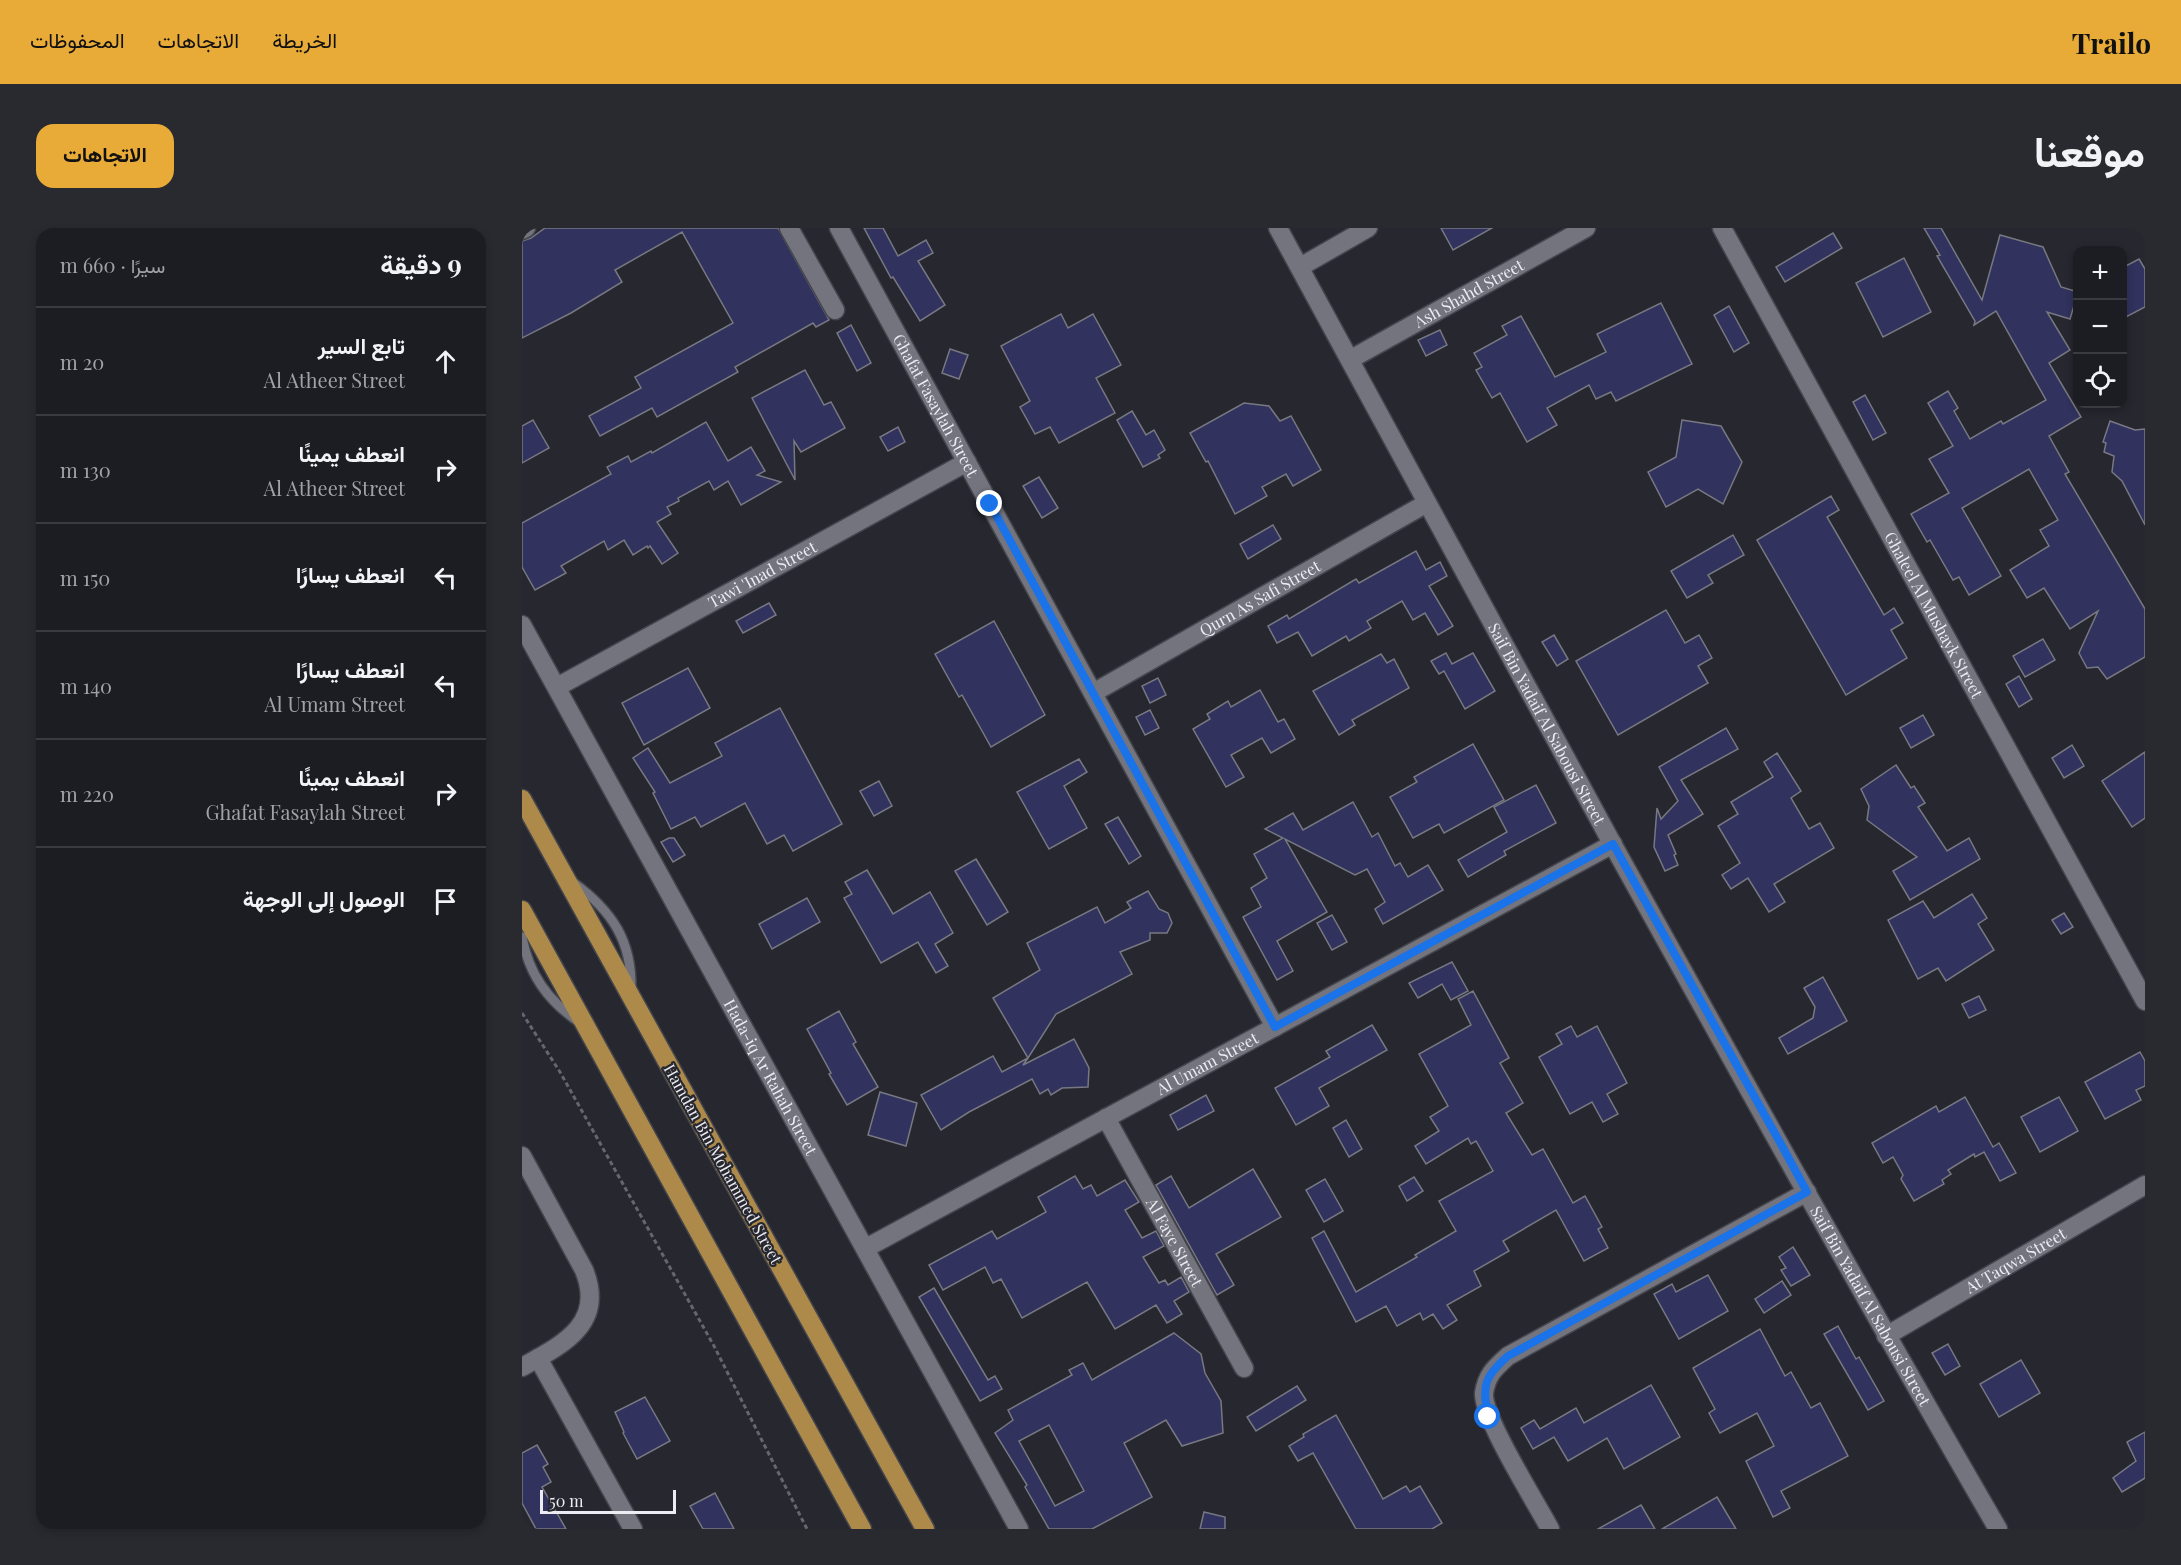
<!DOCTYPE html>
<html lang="ar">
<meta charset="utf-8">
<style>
:root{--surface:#1c1d23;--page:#292a30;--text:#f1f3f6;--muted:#a0a2a6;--line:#3a3b41;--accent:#e9ab38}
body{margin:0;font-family:"Playfair Display",Vazirmatn,serif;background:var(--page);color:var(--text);direction:rtl}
.controls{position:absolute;right:18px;top:18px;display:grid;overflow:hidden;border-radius:12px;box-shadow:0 3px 9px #0003}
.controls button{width:54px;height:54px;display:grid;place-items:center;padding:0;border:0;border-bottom:2px solid var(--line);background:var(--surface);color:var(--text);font:30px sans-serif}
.scale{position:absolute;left:18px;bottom:15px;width:136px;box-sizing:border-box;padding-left:6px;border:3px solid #ececf2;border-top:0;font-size:16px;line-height:21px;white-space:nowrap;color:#ececf2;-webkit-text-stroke:4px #26272f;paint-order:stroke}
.stop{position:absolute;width:18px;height:18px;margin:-14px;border:4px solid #1a73e8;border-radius:50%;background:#fff}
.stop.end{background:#1a73e8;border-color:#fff;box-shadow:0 2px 6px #0008}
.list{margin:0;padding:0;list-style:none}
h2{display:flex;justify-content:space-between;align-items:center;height:78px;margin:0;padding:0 24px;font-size:26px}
h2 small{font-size:20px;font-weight:400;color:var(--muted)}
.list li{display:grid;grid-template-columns:39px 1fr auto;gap:18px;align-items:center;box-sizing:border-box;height:108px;padding:0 24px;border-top:2px solid var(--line)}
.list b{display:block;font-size:22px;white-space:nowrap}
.list p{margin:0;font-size:20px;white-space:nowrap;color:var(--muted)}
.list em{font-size:20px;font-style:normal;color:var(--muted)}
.icon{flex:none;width:33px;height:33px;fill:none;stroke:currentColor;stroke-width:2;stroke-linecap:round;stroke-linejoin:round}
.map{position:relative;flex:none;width:1623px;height:1301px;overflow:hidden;direction:ltr;border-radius:18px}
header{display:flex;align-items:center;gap:36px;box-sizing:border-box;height:84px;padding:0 30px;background:var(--accent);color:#111}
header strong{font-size:28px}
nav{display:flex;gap:33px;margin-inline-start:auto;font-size:21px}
.intro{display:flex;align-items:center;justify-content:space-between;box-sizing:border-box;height:144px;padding:0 36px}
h1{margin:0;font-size:42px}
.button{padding:15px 27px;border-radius:18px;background:var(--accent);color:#111;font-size:21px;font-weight:700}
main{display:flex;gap:36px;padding:0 36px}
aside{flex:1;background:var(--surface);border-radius:18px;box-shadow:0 3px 9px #0003}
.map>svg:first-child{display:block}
.building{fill:#31325d;stroke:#777881;stroke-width:1.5;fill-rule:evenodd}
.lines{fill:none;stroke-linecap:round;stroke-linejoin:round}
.lane-casing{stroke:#44454c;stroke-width:12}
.street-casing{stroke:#44454c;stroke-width:21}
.primary-casing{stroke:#44454c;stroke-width:21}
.path{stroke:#66676e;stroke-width:3;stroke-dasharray:4.5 3;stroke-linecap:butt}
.lane{stroke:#73747d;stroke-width:9}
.street{stroke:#73747d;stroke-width:18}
.primary{stroke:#ad8a49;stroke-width:18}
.route{stroke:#1a73e8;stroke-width:8}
.labels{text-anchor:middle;stroke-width:4.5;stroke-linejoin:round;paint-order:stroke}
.street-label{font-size:16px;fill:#ececf2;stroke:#26272f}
</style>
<header>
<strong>Trailo</strong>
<nav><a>الخريطة</a><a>الاتجاهات</a><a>المحفوظات</a></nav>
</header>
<div class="intro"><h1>موقعنا</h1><a class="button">الاتجاهات</a></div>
<main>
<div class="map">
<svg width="1623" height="1301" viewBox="0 0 1623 1301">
<rect width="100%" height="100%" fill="#26272f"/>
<!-- building -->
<g class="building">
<polygon points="23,0 256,0 307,92 294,99 291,95 213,139 216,144 135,189 130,180 78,208 67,188 119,160 113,149 211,95 160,4 93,42 100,54 49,85 0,110 0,13 9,10"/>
<polygon points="342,0 361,0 376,28 404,12 411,25 396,33 423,77 398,93 371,49 369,50"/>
<polygon points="919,0 970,0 931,22"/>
<polygon points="1402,0 1419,0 1460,72 1478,7 1521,19 1539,59 1556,64 1548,91 1525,84 1548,122 1527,135 1559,189 1527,208 1547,244 1543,246 1623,381 1623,429 1585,451 1576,439 1565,440 1557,425 1576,383 1548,401 1522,360 1505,370 1488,342 1527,318 1518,302 1536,292 1507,241 1440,280 1479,348 1447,367 1437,349 1431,352 1408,312 1405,314 1389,286 1427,265 1407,231 1431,218 1406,175 1426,163 1436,180 1432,183 1448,211 1479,193 1481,196 1524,172 1474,83 1452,97 1453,93 1415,28 1418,27"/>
<polygon points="1311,5 1320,20 1263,54 1254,39"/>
<polygon points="1382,30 1409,84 1361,109 1334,55"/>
<polygon points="1617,31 1623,41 1623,79 1600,91 1600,40"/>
<polygon points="1139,75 1170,136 1094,173 1089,164 1074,171 1067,157 1025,180 1035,197 1005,214 978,165 970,170 954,142 960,139 952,125 985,107 980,98 999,88 1033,149 1084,124 1075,106"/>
<polygon points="1207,78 1227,115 1212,124 1192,87"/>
<polygon points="539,86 546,100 571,86 599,137 574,150 593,185 537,215 528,199 513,206 498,179 508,173 479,118"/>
<polygon points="329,97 349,135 335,143 315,105"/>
<polygon points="918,102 925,117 904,128 896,112"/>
<polygon points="428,121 446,127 437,151 420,145"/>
<polygon points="283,142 302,177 309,174 323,200 279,224 272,213 273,252 230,170"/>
<polygon points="1343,167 1364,205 1351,212 1331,174"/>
<polygon points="722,175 747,178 758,193 769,188 799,242 771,258 764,246 740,259 745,268 713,286 686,233 684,234 668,205"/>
<polygon points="610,183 624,207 632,202 643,222 636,227 638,230 621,239 595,192"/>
<polygon points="11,192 27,220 0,235 0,198"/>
<polygon points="1160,192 1199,198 1220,234 1201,276 1176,261 1144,279 1126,244 1154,229"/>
<polygon points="1588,193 1613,202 1623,201 1623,297 1600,253 1590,244 1592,228 1582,224 1584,215 1581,214"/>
<polygon points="184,194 206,233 229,219 243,243 235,247 259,254 219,277 206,253 192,262 187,253 156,270 157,273 145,279 149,286 135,294 156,325 140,336 128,318 126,320 125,318 111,327 102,312 86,322 82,313 39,338 44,345 13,362 0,339 0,295 89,246 85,239 106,228 109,234 129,223 130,225"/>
<polygon points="376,199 383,214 366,223 358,209"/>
<polygon points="517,249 536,280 520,290 501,258"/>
<polygon points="1309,268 1317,282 1305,289 1362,387 1372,380 1381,395 1369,402 1385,430 1324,467 1235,312"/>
<polygon points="751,297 759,311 726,331 718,316"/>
<polygon points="1211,307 1222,327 1186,347 1191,355 1165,370 1149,343"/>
<polygon points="894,323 904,342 918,334 925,348 907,358 931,398 916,407 903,385 891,392 880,373 845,393 849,400 827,413 824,408 790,428 776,404 755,415 746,398 765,387 767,391 834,351 837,355"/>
<polygon points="247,375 254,387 221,405 214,393"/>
<polygon points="1144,382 1163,415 1177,407 1190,430 1176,438 1186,455 1096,507 1054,433"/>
<polygon points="472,393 523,487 469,519 440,467 437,469 413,426"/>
<polygon points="1032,407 1046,431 1035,438 1020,414"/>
<polygon points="1521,411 1533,432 1503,449 1491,428"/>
<polygon points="924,425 930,436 951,425 973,463 943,481 922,443 917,446 909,433"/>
<polygon points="859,426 865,435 872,431 887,460 830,492 833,497 817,507 791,463"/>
<polygon points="166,440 188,480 122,517 100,475"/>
<polygon points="1497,448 1510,471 1497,479 1484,456"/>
<polygon points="636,450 644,467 628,475 620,458"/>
<polygon points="738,462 756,494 762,491 773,511 749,525 740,510 709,527 722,549 704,559 671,501 688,491 685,486 706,473 709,479"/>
<polygon points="258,480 320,596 271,623 262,607 245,616 223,575 179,599 173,589 149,601 131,565 133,564 111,530 126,520 148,555 200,528 193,515"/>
<polygon points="628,482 637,500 623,507 614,489"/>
<polygon points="1401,487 1412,507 1389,520 1378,500"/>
<polygon points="1204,500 1216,521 1159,552 1181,586 1146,607 1154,626 1152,627 1156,637 1143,643 1132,619 1135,580 1139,591 1156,573 1137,539"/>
<polygon points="951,516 982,572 922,605 917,596 891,610 868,569 895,554 892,549"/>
<polygon points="1550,517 1562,538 1542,550 1530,530"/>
<polygon points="1623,524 1623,590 1610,599 1580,553"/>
<polygon points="1255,525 1279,563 1269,570 1287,601 1298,595 1312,620 1252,656 1263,674 1247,684 1226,650 1209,661 1200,647 1218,635 1196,598 1216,586 1209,574 1251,549 1242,534"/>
<polygon points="557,531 565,544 542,558 565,600 527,621 495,564"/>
<polygon points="1374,537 1389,560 1392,558 1403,575 1396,579 1425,623 1447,610 1458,631 1388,672 1371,643 1395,629 1345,592 1347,578 1339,561"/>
<polygon points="357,553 370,578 352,588 338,563"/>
<polygon points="1014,557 1034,595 982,623 984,627 946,649 936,632 985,604 972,579"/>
<polygon points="831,574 850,609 856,605 873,638 878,635 886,649 906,637 921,662 861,696 853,681 863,674 845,641 833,647 763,611 805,684 755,713 771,743 755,752 721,689 739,679 729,660 745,650 732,626 761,610 743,601 771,585 781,602"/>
<polygon points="596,589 619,628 607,636 583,596"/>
<polygon points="147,610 152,610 163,627 151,634 139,614"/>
<polygon points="454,631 486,684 465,697 433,643"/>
<polygon points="345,642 371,686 408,664 431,705 413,716 426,738 414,745 396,714 359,735 322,670 330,666 323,654"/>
<polygon points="626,663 637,681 646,685 650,695 645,705 628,705 628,712 598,724 610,746 534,786 506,830 471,770 518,742 505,715 575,679 583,695 609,680 605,674"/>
<polygon points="1450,666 1465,690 1456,696 1472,722 1424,753 1416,740 1396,751 1366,692 1401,673 1412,690"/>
<polygon points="285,670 298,694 250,721 237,696"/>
<polygon points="1542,685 1551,699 1539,706 1530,692"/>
<polygon points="810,687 825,714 810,722 795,695"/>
<polygon points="930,734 946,763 929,772 920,756 896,770 887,755"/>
<polygon points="1301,749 1325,793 1266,826 1257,810 1291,790 1293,779 1282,760"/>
<polygon points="951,763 987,830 978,835 1001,875 984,885 1010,927 1021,921 1051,975 1063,968 1080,999 1076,1001 1086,1020 1062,1033 1034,982 981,1013 987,1023 952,1043 959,1058 925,1077 935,1092 921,1101 911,1086 901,1092 898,1085 875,1098 864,1078 834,1094 790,1010 802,1003 834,1064 895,1029 893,1027 934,1003 917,973 971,943 954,913 949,916 946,910 904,936 893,918 917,903 908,889 926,878 897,826 949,797 936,771"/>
<polygon points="1457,768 1464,782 1447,790 1440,776"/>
<polygon points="317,783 334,814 331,816 356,859 325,877 307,846 309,845 285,801"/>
<polygon points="850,797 865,822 797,860 807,878 774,897 753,860 808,829 804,823"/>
<polygon points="1049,798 1055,809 1075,798 1105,855 1085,866 1096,886 1081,894 1070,874 1048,886 1017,829 1040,816 1034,806"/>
<polygon points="552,811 567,840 566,859 540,860 529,867 526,861 518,866 510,851 447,884 419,902 399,867 471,828 480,844 506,830 501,837"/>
<polygon points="1618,824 1623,833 1623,858 1614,862 1619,872 1583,891 1563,854"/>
<polygon points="358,864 395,875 384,918 346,907"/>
<polygon points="684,867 692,883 656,902 648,887"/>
<polygon points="1443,869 1471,919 1477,915 1494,945 1478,953 1462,924 1453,929 1452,926 1426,942 1429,946 1420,952 1422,956 1392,973 1379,951 1381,947 1371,929 1361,935 1350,915 1414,878 1417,884"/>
<polygon points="1537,869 1556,903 1518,924 1499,889"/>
<polygon points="824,892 840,921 827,929 811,900"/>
<polygon points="731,941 759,989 694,1026 712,1057 695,1067 634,957 649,948 667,980"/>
<polygon points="553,948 561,961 569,957 575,968 603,952 617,974 603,982 620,1010 634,1003 642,1018 621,1029 637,1055 643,1052 646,1057 659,1049 667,1064 652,1073 660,1086 645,1095 634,1077 593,1101 565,1054 500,1090 479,1051 471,1055 463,1039 421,1062 407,1037 470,1003 475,1011 524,984 516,969"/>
<polygon points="892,949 901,963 885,973 877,958"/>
<polygon points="803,951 821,983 802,994 784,962"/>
<polygon points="1271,1019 1288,1047 1269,1058 1259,1042 1264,1040 1257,1029"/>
<polygon points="1186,1047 1206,1083 1157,1111 1132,1066 1150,1056 1154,1064"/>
<polygon points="1260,1053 1269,1067 1242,1085 1233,1071"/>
<polygon points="412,1060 466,1152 473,1148 480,1161 458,1173 397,1069"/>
<polygon points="1316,1098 1334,1131 1337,1129 1362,1173 1346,1182 1302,1106"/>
<polygon points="1238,1101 1263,1148 1269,1144 1289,1180 1298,1175 1326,1228 1259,1263 1268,1280 1251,1289 1224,1233 1252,1218 1235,1185 1198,1205 1187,1185 1193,1181 1171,1140"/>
<path d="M652 1105 679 1126 683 1145 699 1173 701 1205 660 1218 644 1192 602 1215 630 1269 570 1301H527L503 1259 505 1257 473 1205 491 1192 486 1182 550 1147 547 1142 561 1135 570 1152ZM527 1197 562 1263 533 1278 497 1213Z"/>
<polygon points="1426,1116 1438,1138 1423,1147 1410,1125"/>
<polygon points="1499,1132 1518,1165 1477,1189 1458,1156"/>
<polygon points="1129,1157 1158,1209 1102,1241 1085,1210 1046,1233 1032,1209 1011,1221 999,1200 1012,1192 1018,1201 1054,1180 1062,1195"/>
<polygon points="775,1158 784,1172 734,1203 725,1189"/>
<polygon points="123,1169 148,1213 115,1231 101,1205 102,1204 93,1184"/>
<polygon points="814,1187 861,1271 884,1258 888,1264 898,1258 920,1295 910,1301 834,1301 791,1225 776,1233 767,1218 782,1209 781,1206"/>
<polygon points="1623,1204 1623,1250 1600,1264 1591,1250 1614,1233 1605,1214"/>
<polygon points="15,1217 26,1236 21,1239 29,1254 20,1259 44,1301 14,1301 0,1275 0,1225"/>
<polygon points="193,1265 212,1301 181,1301 168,1278"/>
<polygon points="1195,1269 1214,1301 1140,1301"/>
<polygon points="1119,1277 1133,1301 1076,1301"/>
<polygon points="682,1284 703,1289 703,1301 678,1301"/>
</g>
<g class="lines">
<!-- lane casing -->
<g class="lane-casing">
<g id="lane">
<path d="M52 655C90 683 110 713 109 761"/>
<path d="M0 709C7 746 25 772 57 794"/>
</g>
</g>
<!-- street casing -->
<g class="street-casing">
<g id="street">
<polyline points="267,0 313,82"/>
<path id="s1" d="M317 0 753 799"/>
<path id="s2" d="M756 0C869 205 978 412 1091 617 1218 846 1345 1075 1476 1301"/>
<path id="s3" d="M1200 0 1623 773"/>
<polyline points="0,2 4,0"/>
<polyline points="778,39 846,0"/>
<path id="s4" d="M829 131 1064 0"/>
<path id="s5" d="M0 397 497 1301"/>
<path id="s6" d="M35 459 445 234"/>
<path id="s7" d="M571 465 905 275"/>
<path id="s8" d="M584 890 722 1140"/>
<path d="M0 928 62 1042C84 1096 40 1117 0 1139"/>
<path id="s9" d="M344 1020 1091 616"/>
<path id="s10" d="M1364 1108 1623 957"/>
<polyline points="16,1130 111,1301"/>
<path d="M1028 1301C1015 1276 960 1189 962 1165 965 1146 973 1140 986 1128L1285 964"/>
</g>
</g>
<!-- primary casing -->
<g class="primary-casing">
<g id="primary">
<polyline points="0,571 403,1301"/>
<polyline points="0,682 340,1301"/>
</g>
</g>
<!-- path -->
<polyline class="path" points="0,785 38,844 192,1118 285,1301"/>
<!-- lane -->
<use href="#lane" class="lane"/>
<!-- street -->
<use href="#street" class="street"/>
<!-- primary -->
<use href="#primary" class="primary"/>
</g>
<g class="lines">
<!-- route -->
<path class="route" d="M468 276 753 799 1091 616 1260 918 1285 964 986 1128C962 1149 960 1157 966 1189"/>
</g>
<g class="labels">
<!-- street labels -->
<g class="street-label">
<text dy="6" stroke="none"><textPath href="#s4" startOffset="135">Ash Shahd Street</textPath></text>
<text dy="6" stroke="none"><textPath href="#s1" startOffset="202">Ghafat Fasaylah Street</textPath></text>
<text dy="6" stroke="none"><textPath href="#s6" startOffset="234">Tawi 'Inad Street</textPath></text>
<text dy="6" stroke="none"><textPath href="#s7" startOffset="192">Qurn As Safi Street</textPath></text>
<text dy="6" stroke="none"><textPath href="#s3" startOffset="441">Ghaleel Al Mushayk Street</textPath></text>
<text dy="6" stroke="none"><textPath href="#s2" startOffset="564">Saif Bin Yadaif Al Sabousi Street</textPath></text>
<text dy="6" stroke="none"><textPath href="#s9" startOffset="388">Al Umam Street</textPath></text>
<text dy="6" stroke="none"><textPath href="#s5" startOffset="516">Hada-iq Ar Rahah Street</textPath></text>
<text transform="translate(201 936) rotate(61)" y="6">Hamdan Bin Mohammed Street</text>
<text dy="6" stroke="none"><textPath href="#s8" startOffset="142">Al Faye Street</textPath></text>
<text dy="6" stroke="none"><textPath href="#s10" startOffset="150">At Taqwa Street</textPath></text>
<text dy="6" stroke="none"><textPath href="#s2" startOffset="1230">Saif Bin Yadaif Al Sabousi Street</textPath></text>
</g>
</g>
</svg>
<div class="controls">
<button>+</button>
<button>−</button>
<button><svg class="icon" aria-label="locate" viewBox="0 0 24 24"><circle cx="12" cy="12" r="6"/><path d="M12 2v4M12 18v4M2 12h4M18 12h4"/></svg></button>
</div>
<div class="scale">50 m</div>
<div class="stop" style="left:966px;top:1189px"></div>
<div class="stop end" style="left:468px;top:276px"></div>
</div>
<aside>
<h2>9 دقيقة<small>سيرًا · 660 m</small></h2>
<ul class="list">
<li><svg class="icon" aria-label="ahead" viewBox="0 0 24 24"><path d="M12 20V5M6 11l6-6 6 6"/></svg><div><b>تابع السير</b><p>Al Atheer Street</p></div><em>20 m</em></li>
<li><svg class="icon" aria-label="right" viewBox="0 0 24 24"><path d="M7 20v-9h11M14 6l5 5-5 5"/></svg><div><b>انعطف يمينًا</b><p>Al Atheer Street</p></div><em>130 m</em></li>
<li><svg class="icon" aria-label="left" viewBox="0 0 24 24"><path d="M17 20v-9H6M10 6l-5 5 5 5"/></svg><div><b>انعطف يسارًا</b></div><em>150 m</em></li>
<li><svg class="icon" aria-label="left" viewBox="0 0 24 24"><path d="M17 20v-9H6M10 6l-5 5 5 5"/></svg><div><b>انعطف يسارًا</b><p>Al Umam Street</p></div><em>140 m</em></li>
<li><svg class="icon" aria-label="right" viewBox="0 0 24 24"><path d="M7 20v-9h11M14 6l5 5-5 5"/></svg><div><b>انعطف يمينًا</b><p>Ghafat Fasaylah Street</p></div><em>220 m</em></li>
<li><svg class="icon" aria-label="arrive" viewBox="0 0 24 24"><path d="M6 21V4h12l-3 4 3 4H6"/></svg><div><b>الوصول إلى الوجهة</b></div></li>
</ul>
</aside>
</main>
